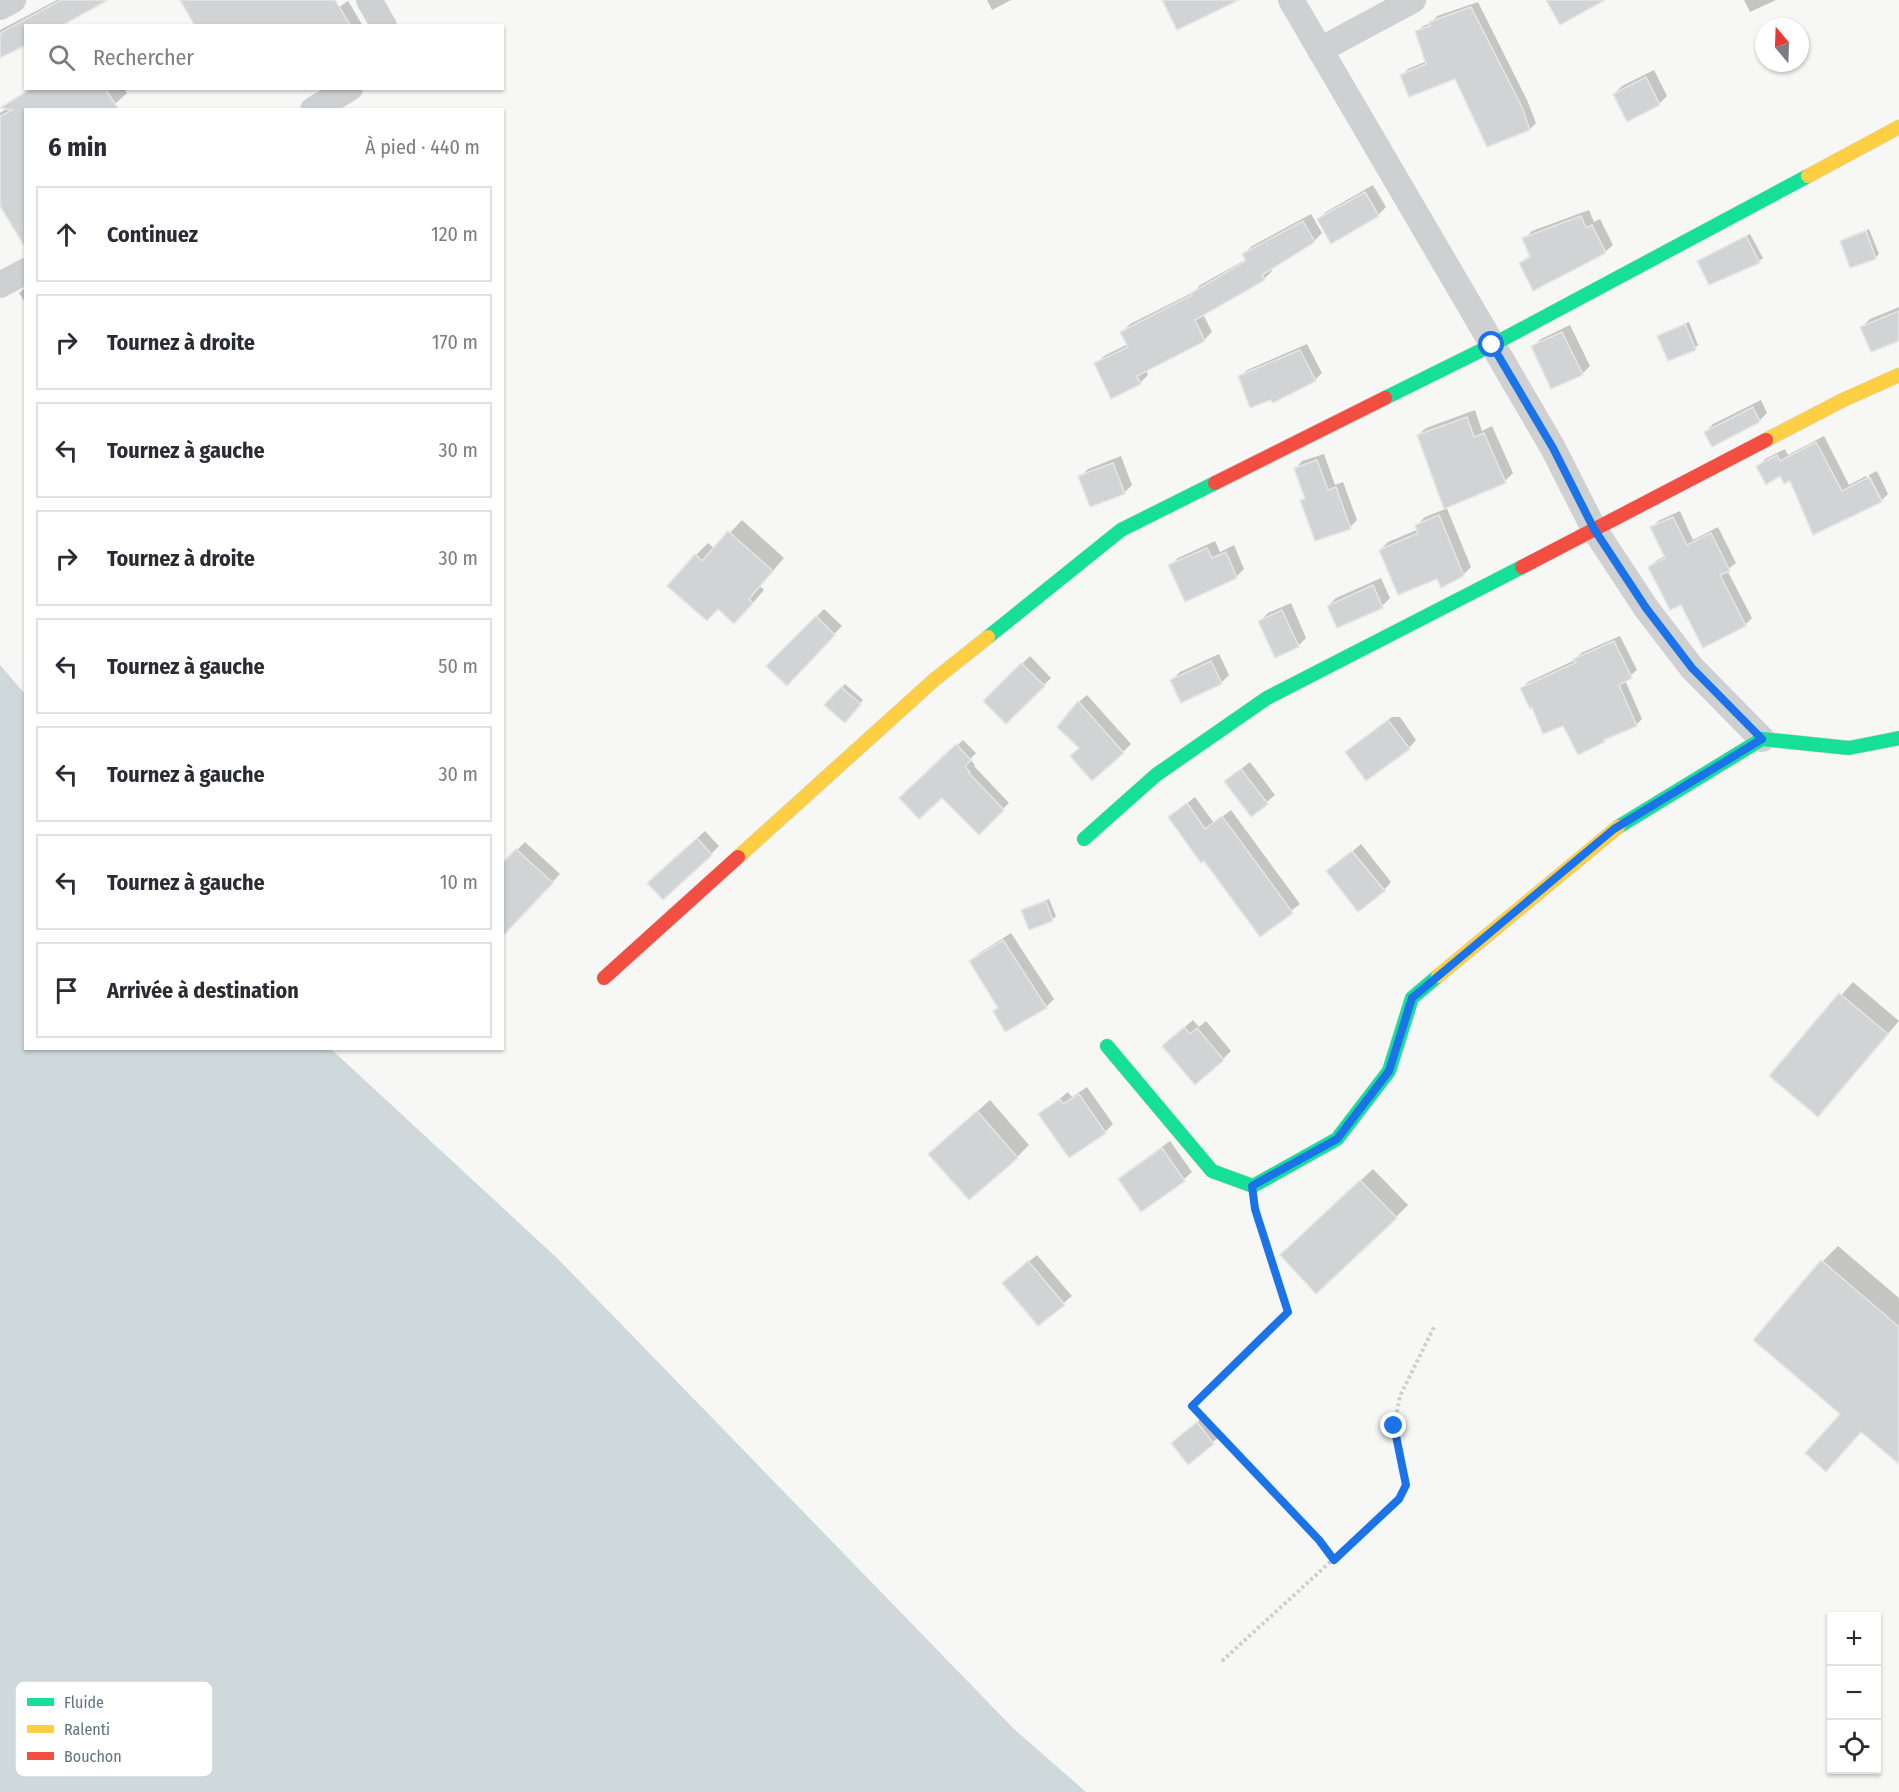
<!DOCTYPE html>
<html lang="fr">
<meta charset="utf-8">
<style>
:root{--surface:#fff;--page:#f2f2f3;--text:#2b2b33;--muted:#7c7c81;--line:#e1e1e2}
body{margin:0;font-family:"Fira Sans Condensed",sans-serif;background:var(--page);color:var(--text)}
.controls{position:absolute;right:18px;bottom:18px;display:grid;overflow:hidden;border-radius:0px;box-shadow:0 2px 4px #0004}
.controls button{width:54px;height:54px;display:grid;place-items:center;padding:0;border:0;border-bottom:2px solid var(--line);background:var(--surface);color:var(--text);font:30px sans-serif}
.compass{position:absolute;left:1755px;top:18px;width:54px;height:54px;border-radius:50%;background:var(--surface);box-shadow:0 2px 4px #0004;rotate:341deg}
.stop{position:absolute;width:18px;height:18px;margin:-14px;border:4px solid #1a73e8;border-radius:50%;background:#fff}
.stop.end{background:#1a73e8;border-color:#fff;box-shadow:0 2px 6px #0008}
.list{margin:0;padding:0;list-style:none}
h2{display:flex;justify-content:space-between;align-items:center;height:78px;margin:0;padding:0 24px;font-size:26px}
h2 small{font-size:20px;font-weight:400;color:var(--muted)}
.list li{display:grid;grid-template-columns:39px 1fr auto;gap:18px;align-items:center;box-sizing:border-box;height:96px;margin:0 12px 12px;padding:0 12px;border:2px solid var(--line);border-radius:0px}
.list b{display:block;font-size:22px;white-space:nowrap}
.list em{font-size:20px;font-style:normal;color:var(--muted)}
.icon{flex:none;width:33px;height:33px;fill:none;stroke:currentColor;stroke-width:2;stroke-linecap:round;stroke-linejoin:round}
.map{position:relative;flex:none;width:1899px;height:1792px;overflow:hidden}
.search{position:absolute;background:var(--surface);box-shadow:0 2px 4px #0004;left:24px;top:24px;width:480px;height:66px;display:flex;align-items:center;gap:15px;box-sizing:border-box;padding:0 21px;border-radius:0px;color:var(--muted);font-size:22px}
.panel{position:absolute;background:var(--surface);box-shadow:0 2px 4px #0004;left:24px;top:108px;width:480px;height:942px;border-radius:0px}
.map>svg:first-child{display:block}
.water{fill:#cfd8db}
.shadow{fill:#0003}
.building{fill:#d2d3d4;stroke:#e6e6e6;stroke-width:1.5}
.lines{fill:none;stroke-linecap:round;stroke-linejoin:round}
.fast-casing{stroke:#d4d5d5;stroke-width:15}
.slow-casing{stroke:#d4d5d5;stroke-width:15}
.jam-casing{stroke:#d4d5d5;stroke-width:15}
.path{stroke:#cccecf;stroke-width:4;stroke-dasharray:3 3;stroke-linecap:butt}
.street{stroke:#cfd0d1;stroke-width:26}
.fast{stroke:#16e098;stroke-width:14}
.slow{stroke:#ffcf43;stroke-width:14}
.jam{stroke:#f24e42;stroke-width:14}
.route{stroke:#1a73e8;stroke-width:8}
.key{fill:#fff;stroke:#cfd6da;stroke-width:1.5}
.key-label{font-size:16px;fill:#607583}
</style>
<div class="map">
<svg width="1899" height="1792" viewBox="0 0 1899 1792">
<rect width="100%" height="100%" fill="#f7f7f6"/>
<!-- water -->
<polygon class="water" points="0,665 25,694 26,1048 331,1049 558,1259 1013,1728 1086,1792 0,1792"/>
<!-- shadow -->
<g class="shadow">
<polygon points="57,0 105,0 26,26 0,57 0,30"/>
<polygon points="987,0 1011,0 992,10"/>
<polygon points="1744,0 1776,0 1750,12"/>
<polygon points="348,1 363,26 315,26 323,18"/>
<polygon points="1478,2 1527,100 1536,123 1530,129 1488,145 1456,77 1402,75 1408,69 1427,61 1417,32 1423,26 1431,23 1437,16"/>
<polygon points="1654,70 1667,96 1659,104 1614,94 1622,86"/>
<polygon points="29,88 124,88 127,93 115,104 26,110 0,203 0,113 23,99 21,96"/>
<polygon points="1373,185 1386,207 1378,215 1318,220 1326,212"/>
<polygon points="1589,210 1594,222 1600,219 1613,245 1605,252 1521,263 1530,255 1524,239 1532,231"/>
<polygon points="1311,214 1322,233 1314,241 1271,268 1272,271 1264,279 1203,314 1212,332 1204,340 1146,370 1148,375 1140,383 1096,364 1104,356 1128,344 1122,332 1130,324 1194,292 1200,285 1247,259 1244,254 1252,246"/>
<polygon points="1869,229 1879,254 1875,258 1842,241 1845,238"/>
<polygon points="1750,234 1763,258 1759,261 1703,258"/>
<polygon points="26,287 26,304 19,293"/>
<polygon points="1899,307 1899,339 1862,327 1870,319"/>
<polygon points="1689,322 1698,345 1695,348 1659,336 1663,333"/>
<polygon points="1570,325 1590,366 1582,374 1533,346 1541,339"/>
<polygon points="1307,344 1322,373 1315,380 1240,377 1247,370"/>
<polygon points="1761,400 1767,413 1759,421 1712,445 1706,432 1713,424"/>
<polygon points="1475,410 1482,431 1492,426 1513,473 1505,481 1446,506 1471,567 1463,575 1438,577 1380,550 1388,542 1419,529 1417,525 1425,517 1445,509 1418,435 1426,428"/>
<polygon points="1824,436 1849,485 1866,476 1881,501 1791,479 1758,467 1765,459 1785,449 1788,455"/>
<polygon points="1324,454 1335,485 1343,482 1357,520 1350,527 1302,501 1306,496 1296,468 1302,461"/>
<polygon points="1121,456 1132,485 1124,493 1080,477 1088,469"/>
<polygon points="1877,471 1888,494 1882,500 1869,475"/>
<polygon points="1680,511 1693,540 1718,527 1736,563 1727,570 1752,618 1745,625 1681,603 1649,567 1656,561 1665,556 1652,528 1658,521"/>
<polygon points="742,520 784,558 760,586 764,590 747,610 718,608 696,555 708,543 715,549"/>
<polygon points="1215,541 1220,552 1234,545 1244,569 1236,577 1170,566 1178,558"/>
<polygon points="1381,578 1390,598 1382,606 1337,626 1328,606 1336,598"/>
<polygon points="1291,603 1306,638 1298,646 1260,621 1268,613"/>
<polygon points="824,609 842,626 787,683 769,666"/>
<polygon points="1620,636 1637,670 1625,680 1642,719 1636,725 1607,737 1579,753 1564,724 1533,706 1522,688 1528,682 1575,660 1581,653"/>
<polygon points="1219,654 1229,675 1221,683 1172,680 1180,672"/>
<polygon points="1030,656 1051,678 1006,722 985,701"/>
<polygon points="845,684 863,700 845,721 827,705"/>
<polygon points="1087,695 1131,744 1123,752 1080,748 1079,702"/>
<polygon points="1392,717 1400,717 1416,740 1409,748 1347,752"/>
<polygon points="963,740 976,753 970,759 975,765 974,766 1009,803 979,833 942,796 901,798"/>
<polygon points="1250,762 1275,795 1252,815 1226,781"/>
<polygon points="1195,797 1214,823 1231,810 1300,904 1260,935 1205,859 1170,817"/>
<polygon points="705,831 719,846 711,854 657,875"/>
<polygon points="525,842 560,874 513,924 502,865"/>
<polygon points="1361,844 1391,882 1384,890 1334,867"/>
<polygon points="1049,899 1056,916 1052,920 1023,911 1027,907"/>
<polygon points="1011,933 1054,999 1046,1007 995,1011 999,1006 971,962 978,954"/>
<polygon points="1853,982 1899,1021 1818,1115 1771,1075"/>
<polygon points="1193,1020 1199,1027 1206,1021 1231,1051 1223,1059 1172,1038"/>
<polygon points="1087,1087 1113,1124 1105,1132 1040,1114 1068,1092 1072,1097"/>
<polygon points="990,1100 1029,1145 1017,1157 940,1145"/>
<polygon points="1170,1141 1192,1172 1184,1179 1142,1210 1120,1179 1128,1171"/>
<polygon points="1373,1169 1408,1205 1396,1217 1294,1243"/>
<polygon points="1838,1246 1899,1298 1899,1462 1862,1431 1826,1470 1842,1413 1822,1262"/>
<polygon points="1037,1255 1072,1296 1038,1324 1012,1275"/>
<polygon points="1205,1415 1221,1435 1189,1463 1173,1443"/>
</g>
<!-- building -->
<g class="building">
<polygon points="61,0 108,0 61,26 26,26 26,45 0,58 0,33"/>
<polygon points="180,0 335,0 351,26 195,26"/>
<polygon points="1162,0 1239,0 1177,30"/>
<polygon points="1546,0 1605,0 1560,25"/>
<polygon points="1471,7 1522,107 1530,130 1487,147 1455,79 1409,97 1400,75 1426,64 1415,31 1430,26 1429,22"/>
<polygon points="1646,77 1660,105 1627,122 1613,94"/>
<polygon points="32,88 105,88 119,110 26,110 26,249 0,206 0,116 12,110 0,108"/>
<polygon points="1365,192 1379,216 1331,244 1317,219"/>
<polygon points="1581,216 1586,228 1592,225 1606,253 1533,291 1519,263 1530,257 1522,238"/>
<polygon points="1303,221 1315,242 1262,275 1265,280 1195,320 1205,341 1137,376 1141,384 1111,399 1094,363 1128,347 1120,332 1192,295 1191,293 1246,261 1242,254"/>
<polygon points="1866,231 1876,259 1850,268 1840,241"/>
<polygon points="1746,236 1760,263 1709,285 1697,261"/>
<polygon points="1899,311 1899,341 1871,352 1860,327"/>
<polygon points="1685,324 1696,350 1668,361 1657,336"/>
<polygon points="1562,332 1583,375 1551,389 1531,346"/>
<polygon points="1300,350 1316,381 1273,403 1271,400 1250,408 1238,376"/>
<polygon points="1753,407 1760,422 1712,447 1704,432"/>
<polygon points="1467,417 1474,437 1484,433 1506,483 1444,509 1417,435"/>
<polygon points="1816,442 1842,491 1869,477 1882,502 1813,535 1790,481 1784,484 1780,476 1766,485 1756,466 1777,455 1780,461"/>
<polygon points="1317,460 1328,490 1336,487 1351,529 1315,541 1300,500 1305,499 1294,468"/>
<polygon points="1113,463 1125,494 1090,507 1078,476"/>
<polygon points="1439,515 1464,576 1441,588 1437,579 1398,595 1379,550 1418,533 1415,525"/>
<polygon points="1673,517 1687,545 1711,533 1730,571 1720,575 1746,626 1703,648 1681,605 1670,610 1648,567 1665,558 1650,527"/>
<polygon points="728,531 773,571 749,599 753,603 734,624 718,609 707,621 667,586 695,554 702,561"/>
<polygon points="1207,548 1212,558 1226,552 1237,578 1185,602 1168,565"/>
<polygon points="1373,585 1383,608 1337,628 1327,606"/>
<polygon points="1282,610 1299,647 1275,658 1258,621"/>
<polygon points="816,616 835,635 787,686 766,666"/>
<polygon points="1614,641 1632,678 1619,685 1637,726 1604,740 1605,742 1578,755 1563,726 1543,734 1532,708 1530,709 1520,688 1575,663 1573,659"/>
<polygon points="1211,661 1222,684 1181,703 1170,680"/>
<polygon points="1021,663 1045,686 1006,724 983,701"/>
<polygon points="841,687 861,704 845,723 824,705"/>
<polygon points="1078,701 1124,753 1092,781 1070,756 1079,748 1057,727"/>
<polygon points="1388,720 1410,749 1366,781 1345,752"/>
<polygon points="956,744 971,760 965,766 970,772 969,773 1004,810 979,835 942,798 919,819 899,798"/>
<polygon points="1241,769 1268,804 1251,817 1224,781"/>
<polygon points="1187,803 1205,829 1222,816 1293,913 1260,937 1204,861 1201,863 1168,817"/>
<polygon points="697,838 712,855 663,900 647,883"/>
<polygon points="516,849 553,883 502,937 502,863"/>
<polygon points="1352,851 1385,891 1358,912 1326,871"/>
<polygon points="1046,901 1053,921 1029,930 1021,910"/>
<polygon points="1003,940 1047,1008 1005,1032 993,1011 998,1008 969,961"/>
<polygon points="1839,993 1888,1034 1818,1117 1769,1076"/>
<polygon points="1184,1027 1190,1034 1197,1028 1224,1060 1195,1085 1162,1046"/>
<polygon points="1079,1094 1106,1133 1069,1158 1038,1114 1060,1099 1063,1104"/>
<polygon points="977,1111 1018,1158 969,1200 928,1154"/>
<polygon points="1162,1148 1185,1181 1141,1212 1118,1179"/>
<polygon points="1360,1180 1397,1218 1316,1294 1280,1255"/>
<polygon points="1821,1260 1899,1327 1899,1464 1861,1432 1826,1472 1805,1453 1840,1414 1753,1340"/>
<polygon points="1028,1261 1065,1305 1038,1326 1002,1283"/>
<polygon points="1197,1422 1214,1444 1188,1465 1171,1443"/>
</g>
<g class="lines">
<!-- fast casing -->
<g class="fast-casing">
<g id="fast">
<polyline points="1385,398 1492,345 1808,176"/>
<polyline points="988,637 1121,530 1215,483"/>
<polyline points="1618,827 1762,739 1849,748 1899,738"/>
<polyline points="1084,839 1156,775 1267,698 1522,567"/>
<polyline points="1107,1046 1212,1171 1253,1186 1337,1139 1389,1071 1412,998 1438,976"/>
</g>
</g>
<!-- slow casing -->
<g class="slow-casing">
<g id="slow">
<polyline points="1808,176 1899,127"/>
<polyline points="1766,440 1843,400 1899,375"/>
<polyline points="738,857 934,680 988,637"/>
<polyline points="1438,976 1618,827"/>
</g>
</g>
<!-- jam casing -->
<g class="jam-casing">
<g id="jam">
<polyline points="1215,483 1385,398"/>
<polyline points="1522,567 1766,440"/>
<polyline points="604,978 738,857"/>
</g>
</g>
<!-- path -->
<g class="path">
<polyline points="1256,1214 1288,1312 1192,1406 1319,1540 1334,1560"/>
<polyline points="1222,1661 1399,1499 1406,1485 1394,1427 1400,1396 1434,1327"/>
</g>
<!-- street -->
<g class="street">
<polyline points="369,0 384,26"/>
<polyline points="1291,0 1553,448 1594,529 1646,608 1692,668 1762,739"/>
<polyline points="0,7 13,0"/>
<polyline points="1320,50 1413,0"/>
<polyline points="313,110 350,88"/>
<polyline points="0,285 26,271"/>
</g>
<!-- fast -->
<use href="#fast" class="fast"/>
<!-- slow -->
<use href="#slow" class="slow"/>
<!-- jam -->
<use href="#jam" class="jam"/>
</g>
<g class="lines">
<!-- route -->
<polyline class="route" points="1394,1426 1406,1485 1399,1499 1334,1560 1319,1540 1192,1406 1288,1312 1255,1209 1252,1186 1337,1139 1389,1071 1412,998 1614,829 1762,739 1692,668 1646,608 1594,529 1553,448 1492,345"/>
</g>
<!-- legend -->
<rect x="15" y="1681" width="198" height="96" rx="9" class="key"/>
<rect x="27" y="1698" width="27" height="8" fill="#16e098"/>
<rect x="27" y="1725" width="27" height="8" fill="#ffcf43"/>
<rect x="27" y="1752" width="27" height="8" fill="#f24e42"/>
<g class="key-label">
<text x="64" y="1708">Fluide</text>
<text x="64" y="1735">Ralenti</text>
<text x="64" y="1762">Bouchon</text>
</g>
</svg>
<div class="controls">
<button>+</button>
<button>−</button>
<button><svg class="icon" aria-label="locate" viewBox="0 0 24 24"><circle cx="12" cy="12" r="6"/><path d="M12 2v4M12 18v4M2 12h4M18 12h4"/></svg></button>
</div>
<svg class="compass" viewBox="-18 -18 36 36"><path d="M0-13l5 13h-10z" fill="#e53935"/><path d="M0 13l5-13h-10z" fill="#7c7c81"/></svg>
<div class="stop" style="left:1492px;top:345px"></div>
<div class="stop end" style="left:1394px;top:1426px"></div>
<div class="search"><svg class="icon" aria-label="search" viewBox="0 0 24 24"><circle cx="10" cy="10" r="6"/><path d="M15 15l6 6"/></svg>Rechercher</div>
<section class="panel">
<h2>6 min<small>À pied · 440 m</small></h2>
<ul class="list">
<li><svg class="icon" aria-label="ahead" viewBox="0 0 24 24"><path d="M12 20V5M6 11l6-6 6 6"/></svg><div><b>Continuez</b></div><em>120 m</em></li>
<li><svg class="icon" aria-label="right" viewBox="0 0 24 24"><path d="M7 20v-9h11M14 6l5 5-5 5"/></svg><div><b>Tournez à droite</b></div><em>170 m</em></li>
<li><svg class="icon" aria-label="left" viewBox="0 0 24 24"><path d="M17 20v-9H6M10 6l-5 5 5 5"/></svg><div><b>Tournez à gauche</b></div><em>30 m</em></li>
<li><svg class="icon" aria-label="right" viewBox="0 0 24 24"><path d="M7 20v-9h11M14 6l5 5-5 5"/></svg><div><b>Tournez à droite</b></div><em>30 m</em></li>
<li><svg class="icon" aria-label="left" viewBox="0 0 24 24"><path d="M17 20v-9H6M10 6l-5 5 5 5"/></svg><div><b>Tournez à gauche</b></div><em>50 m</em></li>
<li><svg class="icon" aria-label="left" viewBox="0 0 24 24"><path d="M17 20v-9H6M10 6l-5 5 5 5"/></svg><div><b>Tournez à gauche</b></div><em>30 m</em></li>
<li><svg class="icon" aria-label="left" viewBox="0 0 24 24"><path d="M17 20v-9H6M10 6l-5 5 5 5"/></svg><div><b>Tournez à gauche</b></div><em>10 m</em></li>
<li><svg class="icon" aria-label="arrive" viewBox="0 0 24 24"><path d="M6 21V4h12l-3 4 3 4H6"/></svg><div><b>Arrivée à destination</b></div></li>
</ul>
</section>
</div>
